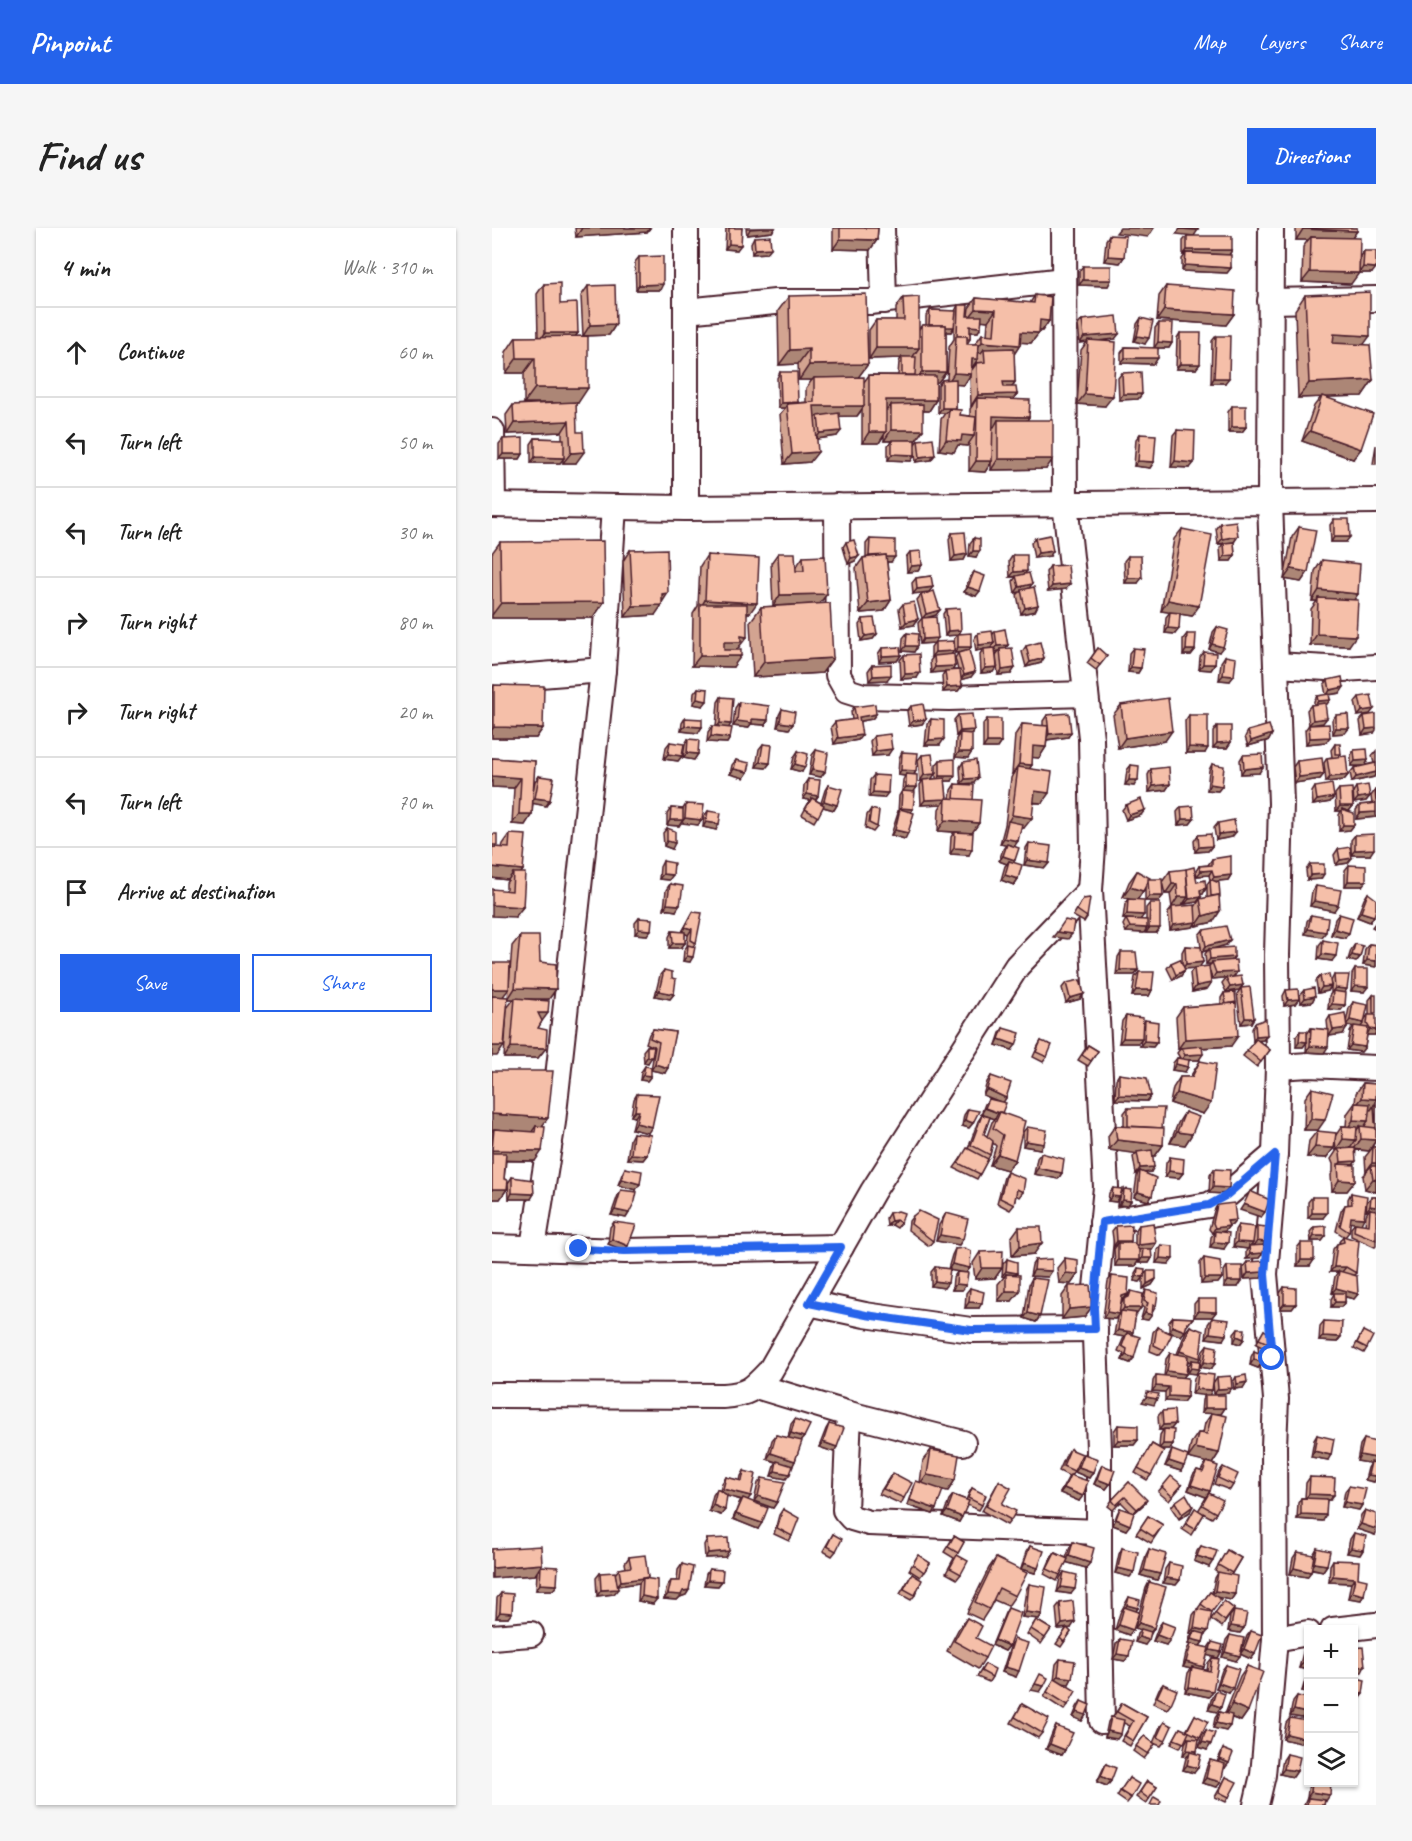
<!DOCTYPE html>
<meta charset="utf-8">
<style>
:root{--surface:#fff;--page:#f6f6f6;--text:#222;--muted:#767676;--line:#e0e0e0;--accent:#2563eb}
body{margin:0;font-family:Caveat,sans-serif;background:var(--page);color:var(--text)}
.controls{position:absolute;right:18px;bottom:18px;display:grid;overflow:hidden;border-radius:0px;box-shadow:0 2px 4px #0004}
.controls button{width:54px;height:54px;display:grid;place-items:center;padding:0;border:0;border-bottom:2px solid var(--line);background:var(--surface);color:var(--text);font:30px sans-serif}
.stop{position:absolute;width:18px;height:18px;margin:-14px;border:4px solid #2563eb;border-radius:50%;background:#fff}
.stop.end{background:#2563eb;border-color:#fff;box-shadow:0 2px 6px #0008}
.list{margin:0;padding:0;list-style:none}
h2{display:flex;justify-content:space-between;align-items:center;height:78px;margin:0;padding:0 24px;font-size:26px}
h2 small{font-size:20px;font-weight:400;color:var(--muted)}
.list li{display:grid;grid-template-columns:39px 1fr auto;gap:18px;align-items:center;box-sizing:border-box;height:90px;padding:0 24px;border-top:2px solid var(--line)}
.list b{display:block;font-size:22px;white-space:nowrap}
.list em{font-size:20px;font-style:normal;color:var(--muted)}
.actions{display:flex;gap:12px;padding:18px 24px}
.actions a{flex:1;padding:14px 0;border:2px solid var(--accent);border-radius:0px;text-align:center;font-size:21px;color:var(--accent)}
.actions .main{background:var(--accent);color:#fff}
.icon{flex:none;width:33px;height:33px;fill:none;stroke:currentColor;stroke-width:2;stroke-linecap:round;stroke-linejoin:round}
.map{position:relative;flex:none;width:884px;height:1577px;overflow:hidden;border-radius:0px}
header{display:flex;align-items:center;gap:36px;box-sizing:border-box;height:84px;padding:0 30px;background:var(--accent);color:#fff}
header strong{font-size:28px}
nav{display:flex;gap:33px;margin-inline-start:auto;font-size:21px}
.intro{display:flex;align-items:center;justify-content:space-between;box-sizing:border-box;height:144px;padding:0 36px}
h1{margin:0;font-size:42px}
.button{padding:15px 27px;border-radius:0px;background:var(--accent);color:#fff;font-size:21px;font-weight:700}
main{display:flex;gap:36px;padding:0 36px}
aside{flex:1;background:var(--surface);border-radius:0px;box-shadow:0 2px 4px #0004}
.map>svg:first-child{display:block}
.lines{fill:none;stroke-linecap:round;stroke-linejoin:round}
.minor-casing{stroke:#4a1f2b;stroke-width:28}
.minor{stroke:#fff;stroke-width:24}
.wall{fill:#d3a491;stroke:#4a1f2b;stroke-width:1.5;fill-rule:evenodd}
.shaded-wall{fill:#ac8676;stroke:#4a1f2b;stroke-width:1.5}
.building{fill:#f5bfa9;stroke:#4a1f2b;stroke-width:1.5}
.route{stroke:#2563eb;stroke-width:8}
</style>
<header>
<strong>Pinpoint</strong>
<nav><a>Map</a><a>Layers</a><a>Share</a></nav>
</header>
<div class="intro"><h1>Find us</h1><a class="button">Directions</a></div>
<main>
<aside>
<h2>4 min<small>Walk · 310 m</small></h2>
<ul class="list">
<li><svg class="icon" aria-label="ahead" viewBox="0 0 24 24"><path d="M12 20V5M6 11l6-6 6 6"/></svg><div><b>Continue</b></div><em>60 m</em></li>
<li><svg class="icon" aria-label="left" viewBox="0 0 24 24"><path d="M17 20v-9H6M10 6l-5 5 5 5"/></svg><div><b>Turn left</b></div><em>50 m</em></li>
<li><svg class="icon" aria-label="left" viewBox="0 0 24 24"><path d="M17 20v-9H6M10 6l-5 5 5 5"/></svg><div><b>Turn left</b></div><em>30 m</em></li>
<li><svg class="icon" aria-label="right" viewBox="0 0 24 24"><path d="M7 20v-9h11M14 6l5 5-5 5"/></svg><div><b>Turn right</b></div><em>80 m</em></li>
<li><svg class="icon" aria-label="right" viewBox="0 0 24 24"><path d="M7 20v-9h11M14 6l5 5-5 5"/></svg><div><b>Turn right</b></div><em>20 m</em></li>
<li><svg class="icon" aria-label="left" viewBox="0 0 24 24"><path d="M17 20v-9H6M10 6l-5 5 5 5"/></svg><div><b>Turn left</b></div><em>70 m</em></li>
<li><svg class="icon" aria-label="arrive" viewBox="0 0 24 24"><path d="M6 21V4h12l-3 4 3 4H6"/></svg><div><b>Arrive at destination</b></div></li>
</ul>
<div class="actions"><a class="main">Save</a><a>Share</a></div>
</aside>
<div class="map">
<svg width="884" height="1577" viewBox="0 0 884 1577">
<rect width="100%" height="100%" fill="#fff"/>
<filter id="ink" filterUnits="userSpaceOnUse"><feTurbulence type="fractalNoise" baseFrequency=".0167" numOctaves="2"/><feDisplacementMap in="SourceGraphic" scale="12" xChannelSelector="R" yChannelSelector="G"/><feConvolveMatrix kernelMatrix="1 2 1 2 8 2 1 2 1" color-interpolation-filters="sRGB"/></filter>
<g filter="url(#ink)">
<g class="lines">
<!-- minor casing -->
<g class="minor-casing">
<g id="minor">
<polyline points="194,0 194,280"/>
<polyline points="390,0 392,73"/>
<polyline points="572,0 573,275 599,510 601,619 598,662 614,959 602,1080 607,1221 607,1341 610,1493"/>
<polyline points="779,0 778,274 884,273"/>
<polyline points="778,73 884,71"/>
<polyline points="194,83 283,74 378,74 572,52"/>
<polyline points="0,203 1,277"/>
<polyline points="0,277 194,280 778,274 789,575 785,727 786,839 783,926 773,1046 784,1171 782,1218 783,1411 771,1547 764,1577"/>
<polyline points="345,278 346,447 355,463 371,468 457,470 594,466"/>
<polyline points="785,437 851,441 884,439"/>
<polyline points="0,451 111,442"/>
<polyline points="786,839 817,837 884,840"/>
<polyline points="610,994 717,977 735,967 783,926"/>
<polyline points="0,1019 133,1023 349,1019"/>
<polyline points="41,1019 61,894 111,442 122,279"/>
<polyline points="317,1075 373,1087 479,1102 603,1101"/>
<polyline points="264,1158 357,1186 471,1215"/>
<path d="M0 1167 231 1168C257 1166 260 1162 278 1143L381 963 525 738 598 662"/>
<polyline points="357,1186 353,1282 360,1290 377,1295 607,1304"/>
<polyline points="841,1402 884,1397"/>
<polyline points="0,1409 39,1406"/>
<polyline points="783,1411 816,1405"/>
</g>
</g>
<!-- minor -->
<use href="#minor" class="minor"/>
</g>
<!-- wall -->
<g class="wall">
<polygon points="83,0 158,0 155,4 84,9"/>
<polygon points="234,0 250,0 245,22 233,21"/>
<polygon points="254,0 283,0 280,4 255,7"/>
<polygon points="341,0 386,0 385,12 378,22 341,21"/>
<polygon points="804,0 865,0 865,3 860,10 859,56 810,54 811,19 816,12 804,12"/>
<polygon points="617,7 632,29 628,35 612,33 614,12"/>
<polygon points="695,8 740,22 737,27 739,40 735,45 690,43 690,31 693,27 691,27 691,13"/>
<polygon points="262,9 275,25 260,26 259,15"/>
<polygon points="872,23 880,45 867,45 868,28"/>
<polygon points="147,29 168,62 144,62 143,34"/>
<polygon points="591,38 619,52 616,58 587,57 587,43"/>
<polygon points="52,56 68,76 86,105 83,109 86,175 84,175 84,235 71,235 71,231 68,235 39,235 39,216 43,210 70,211 70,204 15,206 14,187 21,177 57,175 32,175 32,145 14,145 14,124 24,109 46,109 45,66"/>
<polygon points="96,58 124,96 117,107 91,108 89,68"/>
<polygon points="674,58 742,86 734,97 665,92 667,68"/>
<path d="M543 67 557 93 550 103H547V105L539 115 529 114 528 117 522 126 523 154 520 159 525 166 521 172 537 189 535 192 554 241 499 242V235L493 244 477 243V215L475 218 466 217 462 224 447 222 449 191 453 185H446V157L450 152 455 151 457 119 462 111V100L459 104H454V144L446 154H444V172L437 183H431L423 212V216L426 212 439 232 424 234 423 225 419 233 396 232V217L400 213H392V207L387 215H370V182L365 188H347L345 208 325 211 318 234 292 236 288 186 293 180H286L285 150 288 144 306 175 314 174V160L320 152H307L306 136 287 137 286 83 297 68 376 136 366 149 372 154 377 147H406L407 134 409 130 377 131V102L384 92H404V80L411 70 427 101 430 97H434V88L438 82 463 83 466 77 475 88H476L477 80 484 70 538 75ZM490 92 496 93 495 107 490 106 483 116H475L478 111V104H486ZM485 133V135L479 143V141ZM478 148 479 178H480L478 181V188L468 187 463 181 464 180V156L472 157Z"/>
<polygon points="813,67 871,117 881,152 870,168 833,169 861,231 810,213 822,178 829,169 806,170 803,82"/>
<polygon points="649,90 653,116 642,113 645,96"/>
<polygon points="590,92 623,111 610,113 613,178 585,176 589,122 595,114 588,115 586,97"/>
<polygon points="667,95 680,115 677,120 666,120 662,136 629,135 629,125 633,119 662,120 663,100"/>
<polygon points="688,105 704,141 684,141 685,110"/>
<polygon points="724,108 733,155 719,155 720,113"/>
<polygon points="630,145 650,166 646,171 627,172 626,150"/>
<polygon points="740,178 754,199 750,204 736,204 736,184"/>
<polygon points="685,202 698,240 679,239 681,207"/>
<polygon points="648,206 662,234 658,240 642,238 644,211"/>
<polygon points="11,211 31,226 28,231 7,231 7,216"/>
<polygon points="884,217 884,236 881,236"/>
<polygon points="842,291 854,314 839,314 838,297"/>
<polygon points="728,295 746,308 742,314 743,327 739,333 729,333 728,320 731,316 726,316 724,300"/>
<polygon points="807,299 816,344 809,354 792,351 800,309"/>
<polygon points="690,301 700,388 688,386 683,406 673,405 674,389 678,384 669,383 682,311"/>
<polygon points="460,305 475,326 472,332 459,333 457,311"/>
<polygon points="482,310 484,329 477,328 478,315"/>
<polygon points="543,310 558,328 542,330 539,315"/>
<polygon points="378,311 399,334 395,334 399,372 392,383 368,385 364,340 371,330 374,329 374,316"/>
<polygon points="8,314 112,374 101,390 0,390 0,325"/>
<polygon points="354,314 363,333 356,336 351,319"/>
<polygon points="138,322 163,387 133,389 131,333"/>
<polygon points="418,324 430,337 426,343 415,344 414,329"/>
<polygon points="286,325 304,339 311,329 335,366 327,376 341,430 330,445 261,449 258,394 269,379 313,377 281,378 279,335"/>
<polygon points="215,327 258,385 255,385 247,419 246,419 244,422 241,439 200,438 201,386 206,378 208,338"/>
<polygon points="521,327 533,346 537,360 546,377 543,383 529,386 525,367 528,364 523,365 521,353 524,349 518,349 517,333"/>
<polygon points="636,328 646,355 633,355 632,333"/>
<polygon points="830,332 866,366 861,372 857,418 818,417 819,381 825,373 820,373 823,343"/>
<polygon points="558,338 574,361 556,363 554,344"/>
<polygon points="482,344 484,368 472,364 478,349"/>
<polygon points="439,348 421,366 420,355 424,350"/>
<polygon points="429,367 444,387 436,390 443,414 460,427 463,438 460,442 466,442 463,430 466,425 468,424 463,425 462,411 465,407 453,408 451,386 454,381 469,402 467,406 479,419 477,422 479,449 469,452 470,458 466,463 451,464 450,448 453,443 439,445 438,433 441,429 439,429 439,419 442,415 428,416 426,395 430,390 425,372"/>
<polygon points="411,376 422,397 410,399 407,381"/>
<polygon points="371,391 385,406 381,411 369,413 367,397"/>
<polygon points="725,399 727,424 717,421 721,404"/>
<polygon points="503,403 516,417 513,421 519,446 506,447 504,427 507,423 504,423 501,444 489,445 488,426 491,421 484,423 482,411 486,405 501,406"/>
<polygon points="415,405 425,418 422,424 410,423 411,410"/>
<polygon points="695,406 703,422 699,427 691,427 691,411"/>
<polygon points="534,418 549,435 534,439 530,424"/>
<polygon points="390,420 409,427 405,433 387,434 386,426"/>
<polygon points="606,420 615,428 604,442 595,435"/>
<polygon points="641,420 649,440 646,445 636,444 637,425"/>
<polygon points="712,424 723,436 719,442 707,441 708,429"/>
<polygon points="412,427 425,450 409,451 408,432"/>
<polygon points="733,428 738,453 727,452 729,434"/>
<polygon points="380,437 395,452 377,453 376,443"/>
<polygon points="836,452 848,465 837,467 838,472 834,477 833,477 831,495 817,497 834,514 814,516 813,502 817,497 815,482 819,477 822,477 822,473 825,468 834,467 832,457"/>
<polygon points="2,457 51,500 44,510 0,510 0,461"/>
<polygon points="206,460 211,478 201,476 202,465"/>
<polygon points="229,469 238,510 235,515 215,514 216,504 220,498 224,499 226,474"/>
<polygon points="867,469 878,486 866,488 863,474"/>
<polygon points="247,474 273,497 259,496 256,500 241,498 243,480"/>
<polygon points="629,477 673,513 626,520 621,487"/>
<polygon points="419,478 434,491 430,496 417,498 415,483"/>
<polygon points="362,479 384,486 380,491 368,493 366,512 342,516 339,499 343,494 360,492 359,484"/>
<polygon points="290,481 301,496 297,501 285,499 287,487"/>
<polygon points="466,487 482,502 479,506 476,530 463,529 464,511 466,508 464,508 462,492"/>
<polygon points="555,487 579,504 576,509 555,512 554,519 547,530 540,529 540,537 537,541 550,575 542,575 532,600 529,600 522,618 521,634 526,651 522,657 509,652 513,638 515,636 507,633 511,621 514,617 508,616 513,597 519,550 521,546 520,546 523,507 530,496 551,498 551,493"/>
<polygon points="697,487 713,525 694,525 693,493"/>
<polygon points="844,487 857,500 853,505 841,506 840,492"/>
<polygon points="872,488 882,505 870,507 868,493"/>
<polygon points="193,490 210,499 206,505 189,503 190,495"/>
<polygon points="439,491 448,517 433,517 435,496"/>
<polygon points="495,491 509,514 505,520 491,520 491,496"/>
<polygon points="725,498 739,514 735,520 721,520 721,504"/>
<polygon points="756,503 780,506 777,512 756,518 753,509"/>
<polygon points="382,508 396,527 380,528 378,513"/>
<polygon points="196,511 206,526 202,532 191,530 193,516"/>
<polygon points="178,514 190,528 186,533 172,531 174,519"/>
<polygon points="271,516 278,535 274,540 264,539 267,521"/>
<polygon points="843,516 849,526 847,528 856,547 852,552 834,554 832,535 835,530 840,529 839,522"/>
<polygon points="324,522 329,549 317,547 320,527"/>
<polygon points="862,522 876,532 873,537 882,535 880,528 884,523 884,546 882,549 860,554 858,545 862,540 870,538 859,538 859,527"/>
<polygon points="306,523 310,544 299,541 302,529"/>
<polygon points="410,524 424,543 422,547 425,559 421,564 421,581 419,584 413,611 399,607 406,585 407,568 410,563 411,552 413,548 406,547 407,530"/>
<polygon points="430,527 443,546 439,551 444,551 444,537 448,532 460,553 453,553 455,570 458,571 459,562 463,556 481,572 487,595 480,604 477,627 458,626 459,609 462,604 446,603 447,581 450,576 429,577 428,557 431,552 428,553 426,532"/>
<polygon points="751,527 767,545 749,546 748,532"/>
<polygon points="0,530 43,533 41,563 43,553 47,548 58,572 54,578 41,575 40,586 33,597 20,596 22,560 0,559"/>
<polygon points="244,532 256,544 252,550 238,546 240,537"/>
<polygon points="805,533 832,546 828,551 803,555 801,539"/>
<polygon points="471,534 482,555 469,556 468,539"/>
<polygon points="720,536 730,558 726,563 715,562 717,542"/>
<polygon points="639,537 642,558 633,557 635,542"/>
<polygon points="659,541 678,556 674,562 657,564 656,547"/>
<polygon points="382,547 392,570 377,569 378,552"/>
<polygon points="316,551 326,568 323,572 329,575 333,562 336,557 345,577 342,582 331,579 322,594 310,587 318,572 311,571 312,557"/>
<polygon points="823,559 842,569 838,574 821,577 820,564"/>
<polygon points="864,559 878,568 874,573 862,575 861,564"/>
<polygon points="847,561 861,578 857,583 856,583 862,597 858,602 847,603 847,587 849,583 844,583 843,566"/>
<polygon points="883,562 884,562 884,589 864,591 864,582 868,577 880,576 879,568"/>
<polygon points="194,576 210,592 206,597 189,594 187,598 175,597 175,586 179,580 191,581"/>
<polygon points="634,577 649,587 634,592 630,582"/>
<polygon points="689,579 702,591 698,596 686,597 685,584"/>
<polygon points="379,581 385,599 381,604 373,600 375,587"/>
<polygon points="216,583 224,602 211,599 212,588"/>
<polygon points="726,595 740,609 724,612 722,600"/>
<polygon points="175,600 180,621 172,618 171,605"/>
<polygon points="0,606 4,619 10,620 11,616 18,606 31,642 29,645 31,679 23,689 14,662 14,655 16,652 0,650"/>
<polygon points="706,607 720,618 716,623 703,624 702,613"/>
<polygon points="863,607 878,627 860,627 856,635 844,637 842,627 846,621 859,626 859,612"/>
<polygon points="537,615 557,635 553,640 532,637 534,620"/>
<polygon points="720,631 739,647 736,652 724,653 727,670 721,694 704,698 703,696 701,699 678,702 676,685 680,680 678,666 673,666 670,654 678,643 705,654 714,660 711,666 708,666 709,669 705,674 693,676 693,674 689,679 703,679 708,671 715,670 715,656 718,652 717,647 705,648 704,643 707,638 716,637"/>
<polygon points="171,633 177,652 167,651 168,639"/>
<polygon points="818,636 829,651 815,652 814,642"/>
<polygon points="857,637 870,658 853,658 853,642"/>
<polygon points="645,643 657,651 667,673 653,673 653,660 645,672 648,692 654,692 654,680 658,675 664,705 654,705 654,702 652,705 634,704 631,697 634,691 639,691 631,691 633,676 636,671 631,669 637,654"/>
<polygon points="178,656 184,683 172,681 174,662"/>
<polygon points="824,658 842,683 818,678 820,663"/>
<polygon points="876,665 882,688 878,694 865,689 872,671"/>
<polygon points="591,671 595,689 592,694 581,688"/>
<polygon points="201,684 204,715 201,718 198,734 191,733 192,722 195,718 196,707 193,705 193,715 189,720 177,720 177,709 180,703 190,704"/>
<polygon points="847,686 853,710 839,707 843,691"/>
<polygon points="819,687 830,709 813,706 815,693"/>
<polygon points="147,690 155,707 143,706 143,695"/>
<path d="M711 702 734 717 723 720 742 729 740 732 745 744 742 749 751 757 747 762 734 764 730 755 734 750 739 749 720 751 718 743 719 755 715 761 700 764 698 745 702 740 692 741 689 748 681 752 675 740 679 735 690 736V724L693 718 709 719 707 707ZM716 722 713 726 714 736H719L717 738 708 739 710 724Z"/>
<polygon points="28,708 48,734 64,761 57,771 32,771 49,795 46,800 54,820 46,830 12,830 15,780 22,771 16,771 20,718"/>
<polygon points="831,712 840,733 826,731 827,717"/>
<polygon points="863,716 868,729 864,734 856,732 859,722"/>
<polygon points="877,716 884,717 884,739 871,737 873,721"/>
<polygon points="629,724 646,742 642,747 624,747 626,729"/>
<polygon points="863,741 872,764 859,763 860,746"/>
<polygon points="172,742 180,750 182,766 178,771 163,768 168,747"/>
<polygon points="647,744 660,762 657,768 640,768 643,749"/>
<polygon points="842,747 853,765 853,777 849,782 836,781 837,768 839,765 839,758 836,763 826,765 824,753 828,748 839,753"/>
<polygon points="574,755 588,771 574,775 570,760"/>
<polygon points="749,760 759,795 749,796 745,766"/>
<polygon points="794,762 803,776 792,778 791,768"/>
<polygon points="812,762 823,768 820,774 809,775 808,767"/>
<polygon points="732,765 744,775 739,818 710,820 707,832 697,832 693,844 680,842 681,835 685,830 688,830 685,825 688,821 686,821 684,789 691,779 729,776 729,770"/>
<polygon points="881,767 883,807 875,807 873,819 869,824 855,822 858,804 861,799 855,798 851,806 837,808 837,806 832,825 814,824 815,806 819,800 836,802 835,793 838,788 854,795 857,780 861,774 873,791 876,787 877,787 877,772"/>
<polygon points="634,788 651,796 653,792 665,814 661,819 648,818 649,812 646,815 627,815 630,793"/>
<polygon points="763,795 771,812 767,813 778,822 765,839 751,828 763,813 761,813 760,801"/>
<polygon points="511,800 520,822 504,817 508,805"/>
<polygon points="161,801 183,804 173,845 159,842 163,819 162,818 156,835 152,834 151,823 155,818 160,818 154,815 157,806"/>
<polygon points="808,803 815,814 811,819 804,819 804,808"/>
<polygon points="549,813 555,829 551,834 541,829 546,818"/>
<polygon points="596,817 606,823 596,838 586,832"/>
<polygon points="708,833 711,886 678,875 681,860 688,849 698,849"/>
<polygon points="153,838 159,848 155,853 148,852 149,844"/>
<polygon points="0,843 50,899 43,933 14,933 12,951 15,961 8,971 0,971 0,904 1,902"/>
<polygon points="627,846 659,868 655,873 623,872 624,851"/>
<path d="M499 848 511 875 510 885 523 932 515 942 498 937 504 918 501 915 498 927 488 946 485 951 462 940 476 921 486 893 490 887 497 889 489 886 493 876 497 871 508 874 491 867 495 854ZM498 889 503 891 500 894 495 908 492 906Z"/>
<polygon points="871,855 884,856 884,913 877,923 864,922 862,937 863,953 855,963 840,963 839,947 841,944 841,936 839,931 845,922 844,922 843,911 842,920 834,930 815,929 817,913 825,903 844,907 850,898 854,898 855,886 863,875 864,865"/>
<polygon points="820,860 826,902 812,902 813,870"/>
<polygon points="145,866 156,905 140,901 143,889 139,888 142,871"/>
<polygon points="636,880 670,900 671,917 663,928 661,927 659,944 653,945 657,973 642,969 645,948 646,945 644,946 641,929 644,925 617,922 616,908 623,898 632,898 632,885"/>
<polygon points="476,881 481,895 477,900 470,898 472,887"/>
<polygon points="693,884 700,906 693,917 678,915 686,895"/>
<polygon points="535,899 548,921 531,918 531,904"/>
<polygon points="141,905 155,927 151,932 135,931 138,911"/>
<polygon points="881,919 884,919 884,964 873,961 871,948 874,945 873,929"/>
<polygon points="549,925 570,945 566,951 542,946 545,930"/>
<polygon points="678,929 691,945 687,950 673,949 674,935"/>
<polygon points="133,940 144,962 126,957 130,946"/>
<polygon points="722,941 737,960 733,966 717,965 718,947"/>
<polygon points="515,944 531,964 527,969 524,967 522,977 518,982 505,975 512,949"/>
<polygon points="20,949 39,971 17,971 16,955"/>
<polygon points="621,960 629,966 632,961 635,978 627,977 628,969 624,974 616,973 617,965"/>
<polygon points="129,962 137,985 134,990 119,987 126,967"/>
<polygon points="859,965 869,996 873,997 874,987 876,983 874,983 875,974 879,969 884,969 884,1018 883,1019 859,1008 859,1000 863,995 858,994 857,1004 853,1009 844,1003 849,983 853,977 856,977 856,971"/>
<polygon points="820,969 831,990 816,990 816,974"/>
<polygon points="725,977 744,992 740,997 737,997 733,1003 728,1004 732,1021 718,1019 719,1009 722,1005 720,1005 717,1001 722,983"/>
<polygon points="397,985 409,995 405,1000 400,997 395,998 394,990"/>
<polygon points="454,985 471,1011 467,1017 444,1013 447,997"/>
<polygon points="421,988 441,1013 437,1018 416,1002 417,993"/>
<polygon points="122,994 133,1023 116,1016 118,999"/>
<polygon points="647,997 664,1015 660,1021 656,1021 660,1030 657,1035 647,1035 647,1032 643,1038 623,1038 622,1021 624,1018 622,1018 620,1003 624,998 637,1015 643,1016 643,1003"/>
<polygon points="746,997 762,1003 765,998 773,1014 771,1017 771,1025 767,1030 754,1031 754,1023 756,1021 741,1019 743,1002"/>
<polygon points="527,999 542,1026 520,1028 519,1010"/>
<polygon points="822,999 834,1008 830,1013 819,1013 818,1004"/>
<polygon points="851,1008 864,1045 862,1047 866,1066 862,1071 853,1069 853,1074 849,1079 839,1079 839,1071 842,1066 840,1065 843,1048 846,1044 838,1044 841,1021 845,1016 848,1015 847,1014"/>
<polygon points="809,1015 818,1038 805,1038 805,1020"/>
<polygon points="669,1017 677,1036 664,1035 665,1022"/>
<polygon points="463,1021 478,1040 474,1045 474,1057 470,1062 460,1062 461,1050 465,1044 471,1045 458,1042 452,1060 439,1058 439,1044 443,1039 456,1041 460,1027"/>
<polygon points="488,1024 510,1040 503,1050 483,1051 481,1035"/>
<polygon points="573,1030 586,1046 579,1056 567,1055 565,1040"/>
<polygon points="712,1030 730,1050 726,1055 709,1056 708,1035"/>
<polygon points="515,1031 520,1073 506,1073 506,1056 512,1049 510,1048 511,1036"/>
<polygon points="543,1032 556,1049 538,1048 540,1037"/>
<polygon points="755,1034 769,1050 752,1051 751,1039"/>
<polygon points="735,1038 746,1059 732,1059 732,1043"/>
<polygon points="646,1040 652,1047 655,1043 664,1051 660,1057 651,1061 651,1050 648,1054 642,1053 643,1045"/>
<polygon points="620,1048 636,1066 632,1071 629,1072 629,1076 632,1071 635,1070 639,1063 651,1068 654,1062 664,1078 656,1092 649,1091 652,1080 649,1078 644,1086 640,1106 638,1135 630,1132 632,1126 626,1123 632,1109 622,1107 625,1089 623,1091 611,1090 616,1053"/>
<polygon points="540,1050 548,1088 544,1094 532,1090 537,1056"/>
<polygon points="577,1058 600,1079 592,1089 570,1091 570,1068"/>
<polygon points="792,1059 804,1076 800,1081 788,1081 788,1065"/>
<polygon points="478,1060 487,1080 473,1080 474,1065"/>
<polygon points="706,1071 724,1084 720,1089 702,1089 702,1076"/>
<polygon points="681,1089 701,1090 694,1099 689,1108 677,1104 677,1094"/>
<polygon points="720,1090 731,1112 714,1110 716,1096"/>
<polygon points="832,1093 845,1114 827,1113 828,1098"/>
<polygon points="698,1098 706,1133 704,1146 696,1145 696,1138 699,1134 696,1133 694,1146 691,1149 695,1169 691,1174 673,1173 673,1164 660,1163 661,1153 664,1147 672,1148 674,1131 678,1125 685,1126 694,1103"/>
<polygon points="665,1099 672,1122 668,1127 658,1123 661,1104"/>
<polygon points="746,1101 752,1111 748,1116 742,1114 742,1106"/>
<polygon points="772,1102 780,1117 776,1122 764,1116"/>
<polygon points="871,1103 875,1120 872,1125 862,1120"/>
<polygon points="715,1117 719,1141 708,1139 711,1122"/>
<polygon points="762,1123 766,1140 758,1137 759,1129"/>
<polygon points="706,1145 720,1162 717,1167 733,1180 729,1186 725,1186 727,1225 720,1236 718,1263 714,1269 696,1262 701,1247 705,1242 709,1243 714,1234 696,1230 699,1215 706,1205 711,1205 713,1195 720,1185 709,1185 710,1172 713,1167 700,1166 702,1150"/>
<polygon points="725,1149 736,1165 722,1166 721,1155"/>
<polygon points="744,1149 751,1160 742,1161 741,1154"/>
<polygon points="670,1183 683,1196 679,1201 681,1216 678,1221 669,1221 659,1247 655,1252 643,1245 660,1216 667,1220 668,1207 671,1202 667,1202 666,1188"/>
<polygon points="303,1191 312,1209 309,1213 303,1233 294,1251 279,1248 282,1238 285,1234 275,1231 280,1212 284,1207 296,1210 299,1196"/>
<polygon points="337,1196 342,1224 327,1219 334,1201"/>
<polygon points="626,1197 646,1212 642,1217 622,1217 622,1203"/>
<polygon points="825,1207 836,1232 819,1229 822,1212"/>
<polygon points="872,1211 882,1235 882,1254 873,1252 876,1240 879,1235 865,1233 868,1217"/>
<polygon points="578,1221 582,1243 579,1247 587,1273 568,1265 577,1248 567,1243 574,1227"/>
<polygon points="439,1222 463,1252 456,1263 447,1261 444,1281 441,1286 415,1277 421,1259 424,1253 428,1255 431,1232"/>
<polygon points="680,1222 689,1243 673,1238 677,1228"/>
<polygon points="592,1226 601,1244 597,1250 583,1244 588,1231"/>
<polygon points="610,1237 618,1256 614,1261 602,1256 607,1243"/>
<polygon points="731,1239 741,1257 738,1262 722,1256 727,1244"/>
<polygon points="252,1243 256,1272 266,1301 241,1291 247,1275 249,1272 235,1268 229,1287 217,1283 221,1267 225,1261 228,1263 230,1255 234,1249 248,1253 249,1248"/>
<polygon points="818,1249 838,1272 835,1272 831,1293 805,1291 806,1275 809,1270 813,1270 814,1255"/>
<polygon points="270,1250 285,1274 281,1280 262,1273 266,1255"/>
<polygon points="397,1250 412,1270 409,1276 387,1266"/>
<polygon points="507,1253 510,1276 519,1292 515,1297 490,1283"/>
<polygon points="637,1254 651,1277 642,1285 634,1302 621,1297 625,1286 628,1280 639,1284 629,1274 621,1282 616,1278 620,1272"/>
<polygon points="690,1257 677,1273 666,1264 670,1259"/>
<polygon points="857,1258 870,1277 867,1282 850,1279 853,1263"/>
<polygon points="480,1260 490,1277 487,1282 475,1277 467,1294 451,1288 457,1272 461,1267 474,1272 477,1265"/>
<polygon points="717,1265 724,1285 720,1290 707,1283 712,1286 699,1307 690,1301 703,1280 706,1283"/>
<polygon points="683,1274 698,1284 687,1291 679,1279"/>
<polygon points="291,1281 300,1308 297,1313 282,1306 287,1287"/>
<polygon points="873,1282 883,1307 865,1301 869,1287"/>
<polygon points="656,1288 671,1297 659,1315 644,1306"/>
<polygon points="862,1305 871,1322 868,1327 855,1325 858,1311"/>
<polygon points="341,1306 344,1323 340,1328 331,1323"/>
<polygon points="462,1308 472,1314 465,1327 469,1346 465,1351 454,1345 462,1330 452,1324"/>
<polygon points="215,1311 233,1329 213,1330 212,1317"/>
<polygon points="581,1314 594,1340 574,1334 568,1347 565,1353 552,1346 559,1330 563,1325 574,1330 578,1319"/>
<polygon points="538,1318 546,1340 543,1345 529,1341 534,1324"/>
<polygon points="709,1318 717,1339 702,1333 705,1323"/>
<polygon points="630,1320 642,1344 638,1349 623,1345 627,1326"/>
<polygon points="825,1320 835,1337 831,1343 820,1341 815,1349 798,1346 801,1330 805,1324 821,1327"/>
<polygon points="0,1321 50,1336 49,1338 65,1357 61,1362 44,1362 45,1344 43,1347 0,1350"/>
<polygon points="657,1321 668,1346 665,1352 648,1347 654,1327"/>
<polygon points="735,1322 749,1330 739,1347 743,1366 739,1372 725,1369 719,1384 711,1414 708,1418 716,1420 720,1414 729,1424 726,1430 715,1427 711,1442 715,1442 716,1435 720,1430 717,1469 693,1464 696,1445 699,1441 691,1439 695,1421 698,1417 696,1416 698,1409 700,1406 698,1405 701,1387 718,1364 720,1365 723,1350 726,1345 723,1343"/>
<polygon points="426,1327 438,1335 428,1349 417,1342"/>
<polygon points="137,1329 156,1349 155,1351 161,1376 146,1373 147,1355 125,1358 123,1346 127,1341 134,1340 133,1335"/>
<polygon points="504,1330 523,1368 516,1378 502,1372 497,1381 490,1392 475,1385 497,1340"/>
<polygon points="841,1332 866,1350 872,1367 869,1372 856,1370 859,1355 837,1354 838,1337"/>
<polygon points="677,1335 688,1352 684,1357 671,1355 673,1341"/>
<polygon points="190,1336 197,1362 194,1367 188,1369 185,1372 172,1371 175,1358 179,1353 185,1353 186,1342"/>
<polygon points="217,1341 230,1353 226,1358 212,1357 214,1346"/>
<polygon points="572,1344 579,1366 565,1364 568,1350"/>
<polygon points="108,1345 122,1366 105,1368 104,1350"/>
<polygon points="420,1346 423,1367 419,1372 408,1366"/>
<polygon points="657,1354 662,1400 653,1417 643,1414 645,1406 649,1402 643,1400 654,1360"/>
<polygon points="537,1356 550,1386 547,1391 530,1389 534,1362"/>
<polygon points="9,1365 16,1390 4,1390 5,1370"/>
<polygon points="637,1369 646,1380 644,1383 637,1407 623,1402 628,1385"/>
<polygon points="732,1373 742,1381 730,1399 719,1391"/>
<polygon points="568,1375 579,1400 566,1401 564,1380"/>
<polygon points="516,1380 517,1418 513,1423 500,1417 513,1385"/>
<polygon points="742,1383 752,1400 748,1405 736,1403 738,1388"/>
<polygon points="475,1390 493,1430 486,1441 455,1423 467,1400"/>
<polygon points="544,1392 559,1401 549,1416 535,1406"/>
<polygon points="670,1394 674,1417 661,1413 666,1399"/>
<polygon points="575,1400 579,1404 569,1419 564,1416"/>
<polygon points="759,1403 763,1426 759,1431 748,1426 755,1408"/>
<polygon points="738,1407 744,1433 730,1429 734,1412"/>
<polygon points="522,1411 524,1449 510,1444 519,1416"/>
<polygon points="628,1411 633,1433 621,1431 624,1416"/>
<polygon points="815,1416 816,1416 816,1465 810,1463 816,1442 807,1440 812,1421"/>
<polygon points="568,1431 580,1450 577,1456 571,1455 576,1477 572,1482 552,1469 562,1452 564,1436"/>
<polygon points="493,1436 500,1449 497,1454 485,1449"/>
<polygon points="734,1437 737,1465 724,1460 730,1442"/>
<polygon points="755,1438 756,1483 749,1493 740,1490 734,1503 721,1500 723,1490 727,1484 733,1486 748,1448"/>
<polygon points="671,1456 679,1476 675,1481 661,1475 667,1461"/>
<polygon points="724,1463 729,1479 725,1484 716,1482 720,1469"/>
<polygon points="805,1468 810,1490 798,1488 801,1473"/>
<polygon points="589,1473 594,1487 590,1493 581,1489 585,1479"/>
<polygon points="630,1475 655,1489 638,1518 629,1513 638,1498 632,1495 625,1511 613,1509 616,1494 619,1489 621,1489"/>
<polygon points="530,1476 550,1505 546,1510 519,1495"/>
<polygon points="703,1487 708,1509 706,1511 703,1526 702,1545 691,1542 694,1530 696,1528 691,1527 693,1515 696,1510 694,1509 688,1520 679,1516 688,1500 694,1503"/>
<polygon points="798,1490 808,1515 791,1511 794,1495"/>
<polygon points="672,1494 673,1513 669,1518 661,1515 668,1499"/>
<polygon points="564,1498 573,1522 570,1527 554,1521 561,1503"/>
<polygon points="714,1502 715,1522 707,1519 710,1507"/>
<polygon points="652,1508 663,1516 652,1531 641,1523"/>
<polygon points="731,1521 733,1540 732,1540 725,1559 710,1555 715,1538 718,1532 725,1534 728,1527"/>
<polygon points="795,1526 805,1543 801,1549 788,1546 791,1532"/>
<polygon points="614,1536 619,1553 615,1558 605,1554 611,1541"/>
<polygon points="734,1549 737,1569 734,1574 723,1569"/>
<polygon points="637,1550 639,1570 635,1575 625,1568"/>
<polygon points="655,1553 665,1559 654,1576 644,1569"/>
<polygon points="817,1554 839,1554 834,1573 833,1572 832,1577 812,1577 815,1570"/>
</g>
<!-- shaded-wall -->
<g class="shaded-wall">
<polygon points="90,0 158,0 155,4 84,9"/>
<polygon points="272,0 283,0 280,4 255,7 258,1"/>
<polygon points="628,0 662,0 656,9 624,5"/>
<polygon points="688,1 706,2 702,8 684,6"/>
<polygon points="811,1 865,3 857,14 819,9 816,12 804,12"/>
<polygon points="348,11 385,12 378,22 341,21"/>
<polygon points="237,16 249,17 245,22 233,21"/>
<polygon points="279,20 275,25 260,26 263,21"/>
<polygon points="695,22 740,22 737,27 694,25 693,27 691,27"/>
<polygon points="616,28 632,29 628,35 612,33"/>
<polygon points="693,37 739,40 735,45 690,43"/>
<polygon points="871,39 884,40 880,45 867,45"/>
<polygon points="818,44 867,45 859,56 810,54"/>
<polygon points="591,52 619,52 616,58 587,57"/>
<polygon points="171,56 168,62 144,62 147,57"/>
<polygon points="484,81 504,82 496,93 476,91"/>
<polygon points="672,82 742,86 734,97 665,92"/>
<polygon points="548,92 557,93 550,103 540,102"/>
<polygon points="124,96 117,107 91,108 98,97"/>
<polygon points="437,97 462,99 459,104 433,103"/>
<polygon points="478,98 489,99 486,104 474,104"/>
<polygon points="529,104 547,105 539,115 522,114"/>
<polygon points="53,105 86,105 78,115 46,116"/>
<polygon points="627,106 623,111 596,114 596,112 595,114 588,115 592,109"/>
<polygon points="842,106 878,108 867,123 831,122"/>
<polygon points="645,108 657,110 653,116 642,113"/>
<polygon points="490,114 528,117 521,128 492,121 489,125 482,124"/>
<polygon points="666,114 680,115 677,120 662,120"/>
<polygon points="384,120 427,120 420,130 410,129 409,130 377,131"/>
<polygon points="317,121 306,136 287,137 298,122"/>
<polygon points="25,130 43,130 32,145 14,145"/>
<polygon points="633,130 666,130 662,136 629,135"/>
<polygon points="480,131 486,131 479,141"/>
<polygon points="376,136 365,151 322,150 320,152 307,152 317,137"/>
<polygon points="688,136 708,136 704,141 684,141"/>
<polygon points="430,144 454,144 446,154 422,155"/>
<polygon points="462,145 479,146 472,157 455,156"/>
<polygon points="722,150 737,150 733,155 719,155"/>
<polygon points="881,152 870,168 806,170 817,155"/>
<polygon points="511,154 523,154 516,164 504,164"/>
<polygon points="43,160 96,160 86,175 32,175"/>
<polygon points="525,166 517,177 485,170 480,178 479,178 486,167"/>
<polygon points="593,166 621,168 613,178 585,176"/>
<polygon points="631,166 650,166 646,171 627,172"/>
<polygon points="394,172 444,172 437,183 399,182 399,177 395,182 387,182"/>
<polygon points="306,174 303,179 295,176 293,180 286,180 289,175"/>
<polygon points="322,178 372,178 365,188 315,189"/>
<polygon points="450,180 464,180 461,185 457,181 454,185 446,185"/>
<polygon points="501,188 537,189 530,200 506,192 502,199 494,198"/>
<polygon points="77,193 70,204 15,206 22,195"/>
<polygon points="740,199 754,199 750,204 736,204"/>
<polygon points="399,202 431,202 424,212 392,213"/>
<polygon points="349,203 345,208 324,211 328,205"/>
<polygon points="818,203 869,221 861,231 810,213"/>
<polygon points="377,204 394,204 387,215 370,215"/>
<polygon points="470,207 482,208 475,218 466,217 462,224 447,222 454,212"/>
<polygon points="92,224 84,235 71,235 79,225"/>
<polygon points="326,224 318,234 292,236 300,226"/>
<polygon points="11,226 31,226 28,231 7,231"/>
<polygon points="400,226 423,227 419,233 396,232"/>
<polygon points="443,227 439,232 424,234 428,229"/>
<polygon points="43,229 72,230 68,235 39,235"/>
<polygon points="506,231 561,231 554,241 499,242"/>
<polygon points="484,233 500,233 493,244 477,243"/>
<polygon points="646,233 662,234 658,240 642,238"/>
<polygon points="683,233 702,235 698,240 679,239"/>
<polygon points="746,308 742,314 726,316 730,311"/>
<polygon points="842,309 858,309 854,314 839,314"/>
<polygon points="481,323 488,323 484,329 477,328"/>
<polygon points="561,323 558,328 542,330 546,325"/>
<polygon points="475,326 472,332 459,333 463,328"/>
<polygon points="743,327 739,333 729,333 733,328"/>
<polygon points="367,328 363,333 356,336 359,330"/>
<polygon points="377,328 403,329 399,334 373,333"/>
<polygon points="430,337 426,343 415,344 419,338"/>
<polygon points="799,341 816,344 809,354 792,351"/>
<polygon points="535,343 531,348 518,349 522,344"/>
<polygon points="636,350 650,350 646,355 633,355"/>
<polygon points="540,356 536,362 529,362 528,364 523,365 527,359"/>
<polygon points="578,356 574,361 556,363 560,358"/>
<polygon points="441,359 437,364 421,366 425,361"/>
<polygon points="476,359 488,363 484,368 472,364"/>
<polygon points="827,362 866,366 859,376 826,370 825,373 820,373"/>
<polygon points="176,365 169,376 170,366"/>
<polygon points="335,366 327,376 281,378 288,367"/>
<polygon points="213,372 265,375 258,385 208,383 208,380"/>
<polygon points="399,372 392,383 368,385 376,375"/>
<polygon points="676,372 707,378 700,388 669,383"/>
<polygon points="112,374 101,390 0,390 0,387 9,375"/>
<polygon points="170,377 163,387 133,389 141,378"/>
<polygon points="546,377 543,383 529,386 533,380"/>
<polygon points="448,382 444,387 430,391 434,386"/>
<polygon points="426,391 422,397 410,399 414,394"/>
<polygon points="676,400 687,401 683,406 673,405"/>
<polygon points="469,402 466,407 453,408 456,403"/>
<polygon points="385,406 381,411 369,413 373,408"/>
<polygon points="825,406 864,408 857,418 818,417"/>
<polygon points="249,408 255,409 242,425 224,425 232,414"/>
<polygon points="446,410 442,415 428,416 431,411"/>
<polygon points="502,415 499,420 484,423 487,417"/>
<polygon points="720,416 731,419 727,424 717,421"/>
<polygon points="516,417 512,422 508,421 507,423 502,424 505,418"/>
<polygon points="414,418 425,418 422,424 410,423"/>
<polygon points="466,419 479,419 476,424 463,425"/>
<polygon points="694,422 703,422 699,427 691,427"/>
<polygon points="462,423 458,428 439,429 443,424"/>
<polygon points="409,427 405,433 387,434 390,428"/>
<polygon points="208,428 249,428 241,439 200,438"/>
<polygon points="341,430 330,445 261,449 272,434"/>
<polygon points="552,430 549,435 534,439 538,434"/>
<polygon points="711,436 723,436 719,442 707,441"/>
<polygon points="463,438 460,443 439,445 443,439"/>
<polygon points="505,439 501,444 489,445 493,440"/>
<polygon points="639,439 649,440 646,445 636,444"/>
<polygon points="523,440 519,446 506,447 510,442"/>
<polygon points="483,444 479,449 468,452 472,447"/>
<polygon points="428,445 425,450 409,451 413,446"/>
<polygon points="399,447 395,452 377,453 381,448"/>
<polygon points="731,447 742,448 738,453 727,452"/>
<polygon points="470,458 466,463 451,464 455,459"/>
<polygon points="852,459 848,465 835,467 838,462"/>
<polygon points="205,471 215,473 211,478 201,476"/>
<polygon points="838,472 834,477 822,479 826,473"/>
<polygon points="882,481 878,486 866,488 870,483"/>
<polygon points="384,486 380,491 364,494 367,489"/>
<polygon points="835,490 831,495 817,497 821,492"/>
<polygon points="260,491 276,492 273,497 259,496 256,500 241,498 245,493"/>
<polygon points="434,491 430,496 417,498 421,493"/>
<polygon points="288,494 301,496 297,501 285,499"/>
<polygon points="228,495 239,496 236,501 224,500"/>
<polygon points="193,498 210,499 206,505 189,503"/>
<polygon points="2,499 51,500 44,510 0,510 0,502"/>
<polygon points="844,500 857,500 853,505 841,506"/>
<polygon points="884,500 884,502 882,505 870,507 874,501"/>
<polygon points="482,502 478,507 468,505 466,508 464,508 468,503"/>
<polygon points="680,503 673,513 626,520 633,510"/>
<polygon points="579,504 576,509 553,512 557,506"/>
<polygon points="780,506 777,512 756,518 759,513"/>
<polygon points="370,507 366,512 342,516 346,510"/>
<polygon points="219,508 238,510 235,515 215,514"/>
<polygon points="838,509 834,514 814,516 818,510"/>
<polygon points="452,511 448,517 433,517 437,512"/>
<polygon points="495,514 509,514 505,520 491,520"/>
<polygon points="739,514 735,520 721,520 725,515"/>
<polygon points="541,518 554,519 547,530 534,529"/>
<polygon points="697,519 716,520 713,525 694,525"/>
<polygon points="400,521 396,527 380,528 384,523"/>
<polygon points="467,524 480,524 476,530 463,529"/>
<polygon points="195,525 206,526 202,532 191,530"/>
<polygon points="176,526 190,528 186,533 172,531"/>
<polygon points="876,532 873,538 859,538 863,533"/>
<polygon points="268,534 278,535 274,540 264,539"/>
<polygon points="303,536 313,539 310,544 299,541"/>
<polygon points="527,536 540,537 533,547 526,539 521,546 520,546"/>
<polygon points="771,539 767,545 749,546 752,541"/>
<polygon points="242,541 256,544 252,550 238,546"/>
<polygon points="320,542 333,544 329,549 317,547"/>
<polygon points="409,542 424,543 421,548 414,546 413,548 406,547"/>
<polygon points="884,544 882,549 860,554 864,549"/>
<polygon points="443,546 439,552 428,553 432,547"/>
<polygon points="832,546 828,551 803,555 807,549"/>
<polygon points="856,547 852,552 834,554 838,549"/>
<polygon points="0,548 29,550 22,560 0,559"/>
<polygon points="448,548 463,548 460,553 444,553"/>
<polygon points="486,550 482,555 469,556 473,551"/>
<polygon points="637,552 646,552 642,558 633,557"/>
<polygon points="678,556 674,562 657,564 661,558"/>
<polygon points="718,556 730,558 726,563 715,562"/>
<polygon points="414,559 425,559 421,565 410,564"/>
<polygon points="543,563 557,565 550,575 536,574"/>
<polygon points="381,564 396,565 392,570 377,569"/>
<polygon points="315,566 326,568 323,573 311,571"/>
<polygon points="878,568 874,573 862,575 866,570"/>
<polygon points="842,569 838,574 821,577 825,572"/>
<polygon points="43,570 58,572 54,578 39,575"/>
<polygon points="454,571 450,576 429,577 433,572"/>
<polygon points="332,573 345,577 342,582 328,578"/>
<polygon points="848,578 861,578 857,583 851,583 850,581 849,583 844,583"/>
<polygon points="409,580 421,581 417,586 408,581 405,585"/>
<polygon points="653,582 649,587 634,592 637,587"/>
<polygon points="884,584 884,589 864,591 868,585"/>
<polygon points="27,586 40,586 33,597 20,596"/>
<polygon points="520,587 540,590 532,600 515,598 516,594"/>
<polygon points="193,590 210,592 206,597 189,595"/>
<polygon points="690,591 702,591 698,596 686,597"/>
<polygon points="178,592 191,592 187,598 175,597"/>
<polygon points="453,592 487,595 480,605 446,603"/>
<polygon points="214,594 227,596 224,602 211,599"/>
<polygon points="851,597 862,597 858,602 847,603"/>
<polygon points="403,602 416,605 413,611 399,607"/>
<polygon points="744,604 740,609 724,612 727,606"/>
<polygon points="512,610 526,613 522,619 508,616"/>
<polygon points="175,613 183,615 180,621 172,618"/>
<polygon points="720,618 716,623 703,624 707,619"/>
<polygon points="462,620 480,621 477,627 458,626"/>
<polygon points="882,621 878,627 859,627 863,622"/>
<polygon points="511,628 523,632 520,637 517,633 515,636 507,633"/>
<polygon points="860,630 856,635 844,637 848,632"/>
<polygon points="535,632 557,635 553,640 532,637"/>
<polygon points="0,639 31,642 24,652 21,645 16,652 0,650"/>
<polygon points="720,642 717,647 705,648 709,643"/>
<polygon points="171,646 181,647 177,652 167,651"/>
<polygon points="832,646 829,651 815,652 819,647"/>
<polygon points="513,647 526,651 522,657 509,652"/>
<polygon points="739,647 736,652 718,654 722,649"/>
<polygon points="856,653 874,653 870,658 853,658"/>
<polygon points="680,656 685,656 678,666 673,666"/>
<polygon points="638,659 651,663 644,674 631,669"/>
<polygon points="714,660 711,666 704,667 708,662"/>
<polygon points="657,668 671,668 667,673 653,673"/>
<polygon points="686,669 696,669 689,679 679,680"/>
<polygon points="709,669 705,674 693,676 697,671"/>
<polygon points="822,673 846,677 842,683 818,678"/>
<polygon points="175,676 188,677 184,683 172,681"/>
<polygon points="0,677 31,679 23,689 0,688"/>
<polygon points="728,683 721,694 704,698 711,688"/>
<polygon points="869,684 882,688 878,694 865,689"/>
<polygon points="635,686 652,687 648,692 631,691"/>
<polygon points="704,694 701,699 678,702 681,697"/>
<polygon points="884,694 884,701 880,699"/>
<polygon points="193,699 200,701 196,707 190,704"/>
<polygon points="638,699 655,700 652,705 634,704"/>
<polygon points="657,700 668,700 664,705 654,705"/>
<polygon points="147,701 159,702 155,707 143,706"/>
<polygon points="816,701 834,704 830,709 813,706"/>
<polygon points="843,701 857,705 853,710 839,707"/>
<polygon points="565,704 580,706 576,711 561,709"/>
<polygon points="738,712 734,717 717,722 717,721 716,722 710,724 714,718"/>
<polygon points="181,715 193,715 189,720 177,720"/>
<polygon points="830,726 844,728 840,733 826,731"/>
<polygon points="860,727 868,729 864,734 856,732"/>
<polygon points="195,728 201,729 198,734 191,733"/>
<polygon points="742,729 739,734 720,734 719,736 714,736 718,731"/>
<polygon points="875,732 884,733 884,739 871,737"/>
<polygon points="711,734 707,740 690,741 694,736"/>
<polygon points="628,742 646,742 642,747 624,747"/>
<polygon points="693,742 689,748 681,752 684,747"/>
<polygon points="745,744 741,749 720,751 724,745"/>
<polygon points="719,755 715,761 700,764 704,758"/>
<polygon points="751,757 747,762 734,764 738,759"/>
<polygon points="839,758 836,763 826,765 830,759"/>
<polygon points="863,758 876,759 872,764 859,763"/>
<polygon points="23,760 64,761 57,771 16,771"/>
<polygon points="843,760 855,761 852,766 841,763 839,765"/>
<polygon points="0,761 17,761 9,771 0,771"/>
<polygon points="644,762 660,762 657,768 640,768"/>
<polygon points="167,763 182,766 178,771 163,768"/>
<polygon points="592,766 588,771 574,775 578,770"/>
<polygon points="823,768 820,774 809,775 813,770"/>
<polygon points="807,771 803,776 792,778 796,772"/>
<polygon points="840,776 853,777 849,782 836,781"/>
<polygon points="46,785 56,785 48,796"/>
<polygon points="753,790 762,790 759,795 749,796"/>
<polygon points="858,792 872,795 868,800 854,797"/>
<polygon points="855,800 851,806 837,808 841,802"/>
<polygon points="878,801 884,802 883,807 875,807"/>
<polygon points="775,807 771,812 761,813 764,808"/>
<polygon points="746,808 739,818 690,821 689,820 688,821 686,821 693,811"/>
<polygon points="631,810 650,810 646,815 627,815"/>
<polygon points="507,811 524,817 520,822 504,817"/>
<polygon points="652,813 665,814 661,819 648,818"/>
<polygon points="807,813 815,814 811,819 804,819"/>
<polygon points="859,817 873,819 869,824 855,822"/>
<polygon points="0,818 12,818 5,828 0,828"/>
<polygon points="818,818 836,819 832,825 814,824"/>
<polygon points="19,819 54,820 46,830 12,830"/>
<polygon points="711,826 707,832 689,832 693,827"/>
<polygon points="155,829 160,829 156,835 152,834"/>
<polygon points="163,836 176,840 173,845 159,842"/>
<polygon points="684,836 696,839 693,844 680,842"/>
<polygon points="151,847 159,848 155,853 148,852"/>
<polygon points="495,861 514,870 511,875 491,867"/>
<polygon points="685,865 719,875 711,886 678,875"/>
<polygon points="627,867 659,868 655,873 623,872"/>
<polygon points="870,870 884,871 884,876 882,879 882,877 879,882 862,880"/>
<polygon points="493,880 506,885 503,891 489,886"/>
<polygon points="143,883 147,883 143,889 139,888"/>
<polygon points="0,886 56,890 45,905 44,898 39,905 2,901 1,902 0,902"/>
<polygon points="819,891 833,892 826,902 812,902"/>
<polygon points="473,892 481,895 477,900 470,898"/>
<polygon points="861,892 876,893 869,904 868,898 864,903 854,903"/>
<polygon points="144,895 160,899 156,905 140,901"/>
<polygon points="685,904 700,906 693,917 678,915"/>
<polygon points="851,911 864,912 857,922 844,922"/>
<polygon points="869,911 884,912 877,923 862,921"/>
<polygon points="625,912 671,917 663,928 617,922"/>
<polygon points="534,913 552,916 548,921 531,918"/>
<polygon points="823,919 842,920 834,930 815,929"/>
<polygon points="0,922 50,923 43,933 0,932"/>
<polygon points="139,926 155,927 151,932 135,931"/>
<polygon points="506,926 523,932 515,942 498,937"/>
<polygon points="864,933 857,943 846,938 849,934"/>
<polygon points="880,935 884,935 884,947 879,938 873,945"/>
<polygon points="662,939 659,944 648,945 648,943 646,945 644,946 648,940"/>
<polygon points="546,940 570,945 566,951 542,946"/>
<polygon points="677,943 691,945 687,950 673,949"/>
<polygon points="130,951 148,956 144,962 126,957"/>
<polygon points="881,951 884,952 884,964 873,961"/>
<polygon points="847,952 863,953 855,963 840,963"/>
<polygon points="721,959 737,960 733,966 717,965"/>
<polygon points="0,961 15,961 8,971 0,971"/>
<polygon points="646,964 660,968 657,973 642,969"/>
<polygon points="20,965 42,966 39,971 17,971"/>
<polygon points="620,968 628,969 624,974 616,973"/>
<polygon points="631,972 639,973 635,978 627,977"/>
<polygon points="752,976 773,984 769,989 748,982"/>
<polygon points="878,978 884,979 884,984 878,981 876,983 874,983"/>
<polygon points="123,982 137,985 134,990 119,987"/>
<polygon points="820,985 835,985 831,990 816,990"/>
<polygon points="859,989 872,990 869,996 855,994"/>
<polygon points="404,992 400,997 395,998 399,993"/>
<polygon points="744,992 740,997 731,998 735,993"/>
<polygon points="737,998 733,1003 720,1005 723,1000"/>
<polygon points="448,1007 471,1011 467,1017 444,1013"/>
<polygon points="822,1008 834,1008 830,1013 819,1013"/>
<polygon points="120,1011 136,1018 133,1023 116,1016"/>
<polygon points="625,1013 639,1013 635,1019 626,1015 624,1018 622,1018"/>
<polygon points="765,1013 773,1014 770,1019 761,1019"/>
<polygon points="722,1014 736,1015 732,1021 718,1019"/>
<polygon points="745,1014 761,1015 758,1020 757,1018 756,1021 741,1019"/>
<polygon points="550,1015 542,1026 520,1028 528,1018"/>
<polygon points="664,1015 660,1021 642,1022 646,1017"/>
<polygon points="771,1025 767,1030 754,1031 758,1026"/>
<polygon points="650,1030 660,1030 657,1035 647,1035"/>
<polygon points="668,1030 681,1031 677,1036 664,1035"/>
<polygon points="626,1032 647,1032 643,1038 623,1038"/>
<polygon points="809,1032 822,1032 818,1038 805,1038"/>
<polygon points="460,1036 478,1040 474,1045 456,1042"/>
<polygon points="842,1039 854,1039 850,1044 838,1044"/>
<polygon points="490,1040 510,1040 503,1050 483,1051"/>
<polygon points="542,1042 560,1043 556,1049 538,1048"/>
<polygon points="514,1043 525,1045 521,1050 514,1046 512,1049 510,1048"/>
<polygon points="772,1044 769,1050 752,1051 756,1045"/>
<polygon points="574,1045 586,1046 579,1056 567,1055"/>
<polygon points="645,1048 652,1049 648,1054 642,1053"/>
<polygon points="713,1050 730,1050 726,1055 709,1056"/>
<polygon points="664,1051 660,1057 651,1061 655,1056"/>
<polygon points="443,1053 456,1055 452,1060 439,1058"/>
<polygon points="736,1053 750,1053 746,1059 732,1059"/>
<polygon points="464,1056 474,1057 470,1062 460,1062"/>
<polygon points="844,1060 866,1066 862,1071 840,1065"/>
<polygon points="514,1063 528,1063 520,1073 506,1073"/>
<polygon points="636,1066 632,1071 626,1073 630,1068"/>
<polygon points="477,1074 490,1075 487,1080 473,1080"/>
<polygon points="843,1074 853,1074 849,1079 839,1079"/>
<polygon points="792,1076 804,1076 800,1081 788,1081"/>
<polygon points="600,1079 592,1089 570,1091 577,1081"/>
<polygon points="632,1080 649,1080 645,1086 628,1085"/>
<polygon points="706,1083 724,1084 720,1089 702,1089"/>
<polygon points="615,1084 627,1086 623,1091 611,1090"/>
<polygon points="536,1085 548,1088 544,1094 532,1090"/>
<polygon points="653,1085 660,1087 656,1092 649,1091"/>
<polygon points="680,1098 693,1103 689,1108 677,1104"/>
<polygon points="626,1102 641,1104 638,1110 635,1105 632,1109 622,1107"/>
<polygon points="718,1105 734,1107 731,1112 714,1110"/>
<polygon points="745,1108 752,1111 748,1116 742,1114"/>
<polygon points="831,1108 849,1109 845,1114 827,1113"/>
<polygon points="688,1123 708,1130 705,1136 700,1132 699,1134 685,1129"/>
<polygon points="634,1127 642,1130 638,1135 630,1132"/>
<polygon points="762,1131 770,1135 766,1140 758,1137"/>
<polygon points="712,1134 723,1136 719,1141 708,1139"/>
<polygon points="699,1140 707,1141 704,1146 696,1145"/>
<polygon points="675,1143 694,1146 690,1151 672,1149"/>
<polygon points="755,1154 751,1160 742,1161 745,1156"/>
<polygon points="664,1158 677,1159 673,1164 660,1163"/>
<polygon points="740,1160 736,1165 722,1166 726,1161"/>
<polygon points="704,1161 720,1162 717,1168 700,1166"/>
<polygon points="677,1168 695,1169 691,1174 673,1173"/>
<polygon points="654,1169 665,1171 662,1177 650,1174"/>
<polygon points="713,1180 733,1180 729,1186 709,1185"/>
<polygon points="683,1196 679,1201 667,1202 671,1197"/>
<polygon points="299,1205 312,1209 308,1214 296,1211"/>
<polygon points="626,1212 646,1212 642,1217 622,1217"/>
<polygon points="331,1214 345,1219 342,1224 327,1219"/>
<polygon points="671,1216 681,1216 678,1221 667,1221"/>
<polygon points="703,1220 727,1225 720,1236 696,1230"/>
<polygon points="822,1223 839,1227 836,1232 819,1229"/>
<polygon points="279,1225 303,1233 300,1239 275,1231"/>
<polygon points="868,1227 884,1230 884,1233 882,1236 865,1233"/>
<polygon points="677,1233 692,1238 689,1243 673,1238"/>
<polygon points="587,1239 601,1244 597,1250 583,1244"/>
<polygon points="283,1243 298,1246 294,1251 279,1248"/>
<polygon points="435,1247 463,1252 456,1263 427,1258"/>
<polygon points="876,1247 884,1248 884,1251 882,1254 873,1252"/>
<polygon points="605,1251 618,1256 614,1261 602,1256"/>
<polygon points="699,1257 718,1263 714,1269 696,1262"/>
<polygon points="572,1260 591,1268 587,1273 568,1265"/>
<polygon points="231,1261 259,1268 255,1273 227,1266"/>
<polygon points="817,1266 842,1267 838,1272 813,1271"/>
<polygon points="266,1268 285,1274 281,1280 262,1273"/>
<polygon points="418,1272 444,1281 441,1286 415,1277"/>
<polygon points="655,1272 651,1277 641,1286 645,1281"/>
<polygon points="853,1274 870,1277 867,1282 850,1279"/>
<polygon points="221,1277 233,1282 229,1287 217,1283"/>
<polygon points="701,1278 698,1284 687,1291 690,1286"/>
<polygon points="455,1283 470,1289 467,1294 451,1288"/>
<polygon points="244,1286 270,1295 266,1301 241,1291"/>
<polygon points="809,1286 834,1287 831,1293 805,1291"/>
<polygon points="624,1291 638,1297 634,1302 621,1297"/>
<polygon points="869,1296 884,1301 884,1305 883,1307 865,1301"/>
<polygon points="859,1320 871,1322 868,1327 855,1325"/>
<polygon points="237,1323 233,1329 213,1330 216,1325"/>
<polygon points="577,1328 598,1335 594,1340 573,1334"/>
<polygon points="705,1328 721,1333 717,1339 702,1333"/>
<polygon points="532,1335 546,1340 543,1345 529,1341"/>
<polygon points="822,1335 835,1337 831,1343 818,1340"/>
<polygon points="50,1336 43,1347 0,1350 0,1340"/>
<polygon points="626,1340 642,1344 638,1349 623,1345"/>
<polygon points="802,1340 819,1344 815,1349 798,1346"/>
<polygon points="652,1342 668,1346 665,1352 648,1347"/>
<polygon points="841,1348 863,1350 859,1355 837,1354"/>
<polygon points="151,1350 147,1355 125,1358 129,1353"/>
<polygon points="675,1350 688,1352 684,1357 671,1355"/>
<polygon points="216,1352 230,1353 226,1358 212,1357"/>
<polygon points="48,1356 65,1357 61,1362 44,1362"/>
<polygon points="569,1359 583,1361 579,1366 565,1364"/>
<polygon points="126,1361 122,1366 105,1368 109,1362"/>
<polygon points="197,1362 194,1367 188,1369 185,1372 172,1371 176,1366"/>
<polygon points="723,1363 743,1366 739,1372 719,1368"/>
<polygon points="860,1364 872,1367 869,1372 856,1370"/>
<polygon points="150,1368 165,1371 161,1376 146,1373"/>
<polygon points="635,1377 646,1380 642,1386 631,1383"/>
<polygon points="8,1384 20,1385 16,1390 4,1390"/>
<polygon points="534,1384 550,1386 547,1391 530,1389"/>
<polygon points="583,1394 579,1400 566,1401 570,1396"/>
<polygon points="647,1395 662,1400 658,1405 643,1400"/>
<polygon points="627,1397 641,1402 637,1407 623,1402"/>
<polygon points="739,1398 752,1400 748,1405 736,1403"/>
<polygon points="702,1400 716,1403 712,1408 702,1403 700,1406 698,1405"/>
<polygon points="665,1407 678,1412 674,1417 661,1413"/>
<polygon points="647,1409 657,1412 653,1417 643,1414"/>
<polygon points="699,1411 711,1414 707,1419 696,1416"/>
<polygon points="503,1412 517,1418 513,1423 500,1417"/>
<polygon points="752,1421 763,1426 759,1431 748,1426"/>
<polygon points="718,1422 729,1424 726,1430 714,1427"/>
<polygon points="733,1424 748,1428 744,1433 730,1429"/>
<polygon points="625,1426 637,1428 633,1433 621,1431"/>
<polygon points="694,1434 712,1439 709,1444 700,1439 699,1441 691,1439"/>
<polygon points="811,1435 816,1436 816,1442 807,1440"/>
<polygon points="873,1438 870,1444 861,1445 861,1440"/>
<polygon points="513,1439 527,1443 524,1449 510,1444"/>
<polygon points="566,1448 580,1450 577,1456 562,1454"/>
<polygon points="727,1455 741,1460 737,1465 724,1460"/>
<polygon points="543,1456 552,1458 548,1464 539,1462"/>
<polygon points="813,1458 816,1458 816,1465 810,1463"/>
<polygon points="697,1459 721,1463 717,1469 693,1464"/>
<polygon points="861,1465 871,1466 867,1471 861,1471"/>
<polygon points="720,1476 729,1479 725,1484 716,1482"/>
<polygon points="740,1476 756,1483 749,1493 733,1487"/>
<polygon points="802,1482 814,1485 810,1490 798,1488"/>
<polygon points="585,1484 594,1487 590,1493 581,1489"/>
<polygon points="724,1495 738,1498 734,1503 721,1500"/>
<polygon points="616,1503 629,1506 625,1511 613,1509"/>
<polygon points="795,1506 812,1510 808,1515 791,1511"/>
<polygon points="710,1514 719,1516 715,1522 707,1519"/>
<polygon points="558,1516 573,1522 570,1527 554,1521"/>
<polygon points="695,1522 705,1523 701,1528 698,1524 696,1528 691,1527"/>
<polygon points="728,1531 737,1535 733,1540 724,1537"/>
<polygon points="695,1537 706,1540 702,1545 691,1542"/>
<polygon points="792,1541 805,1543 801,1549 788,1546"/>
<polygon points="609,1548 619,1553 615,1558 605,1554"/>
<polygon points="714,1550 729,1554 725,1559 710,1555"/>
<polygon points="819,1564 838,1567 834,1573 815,1570"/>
</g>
<!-- building -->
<g class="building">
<polygon points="237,0 250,0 249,17 237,16"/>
<polygon points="348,0 386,0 385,12 348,11"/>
<polygon points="688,0 706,0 706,2 688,1"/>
<polygon points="811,0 865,0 865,3 811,1"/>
<polygon points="617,7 634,8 632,29 616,28"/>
<polygon points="278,8 279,20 263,21 262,9"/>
<rect x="695" y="8" width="45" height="14"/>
<polygon points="819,9 868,10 867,45 818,44"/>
<polygon points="872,23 884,23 884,40 871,39"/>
<polygon points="694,25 739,27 739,40 693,37"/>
<polygon points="171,28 171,56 147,57 147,29"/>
<rect x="591" y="38" width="28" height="14"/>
<polygon points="68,55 68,76 85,75 86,105 53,105 52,56"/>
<polygon points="123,57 124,96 98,97 96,58"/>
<polygon points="674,58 743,63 742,86 672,82"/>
<polygon points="878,64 878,108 842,106 841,115 878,117 881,152 817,155 813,67"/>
<polygon points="374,66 376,136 317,137 317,121 298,122 297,68"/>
<polygon points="543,67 559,69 557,93 548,92 547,105 529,104 528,117 490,114 490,106 502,107 504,82 484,81 484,70 542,75"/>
<polygon points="427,69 427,120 384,120 384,92 412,92 411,70"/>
<polygon points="466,77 476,77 475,88 490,88 489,99 478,98 478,111 475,111 475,108 465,108"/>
<polygon points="438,82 464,83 462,99 454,99 454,97 437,97"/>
<polygon points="625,88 627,106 592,109 590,92"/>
<polygon points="649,90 661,93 657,110 645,108"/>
<polygon points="667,95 681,95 680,115 666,114"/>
<rect x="430" y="97" width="24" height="47"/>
<polygon points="688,105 709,105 708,136 688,136"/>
<polygon points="96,108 96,160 43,160 43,130 25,130 24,109"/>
<polygon points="464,108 475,108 475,116 487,116 486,131 480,131 479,146 462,145"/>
<polygon points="724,108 738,108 737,150 722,150"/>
<polygon points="596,112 624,114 621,168 593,166"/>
<polygon points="633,119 666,120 666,130 633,130"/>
<polygon points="522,120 523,154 511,154 512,159 524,159 525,166 486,167 485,135 493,134 492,121"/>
<polygon points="410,129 424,129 423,147 410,147"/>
<polygon points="288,144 305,144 306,174 289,175"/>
<polygon points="649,144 650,166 631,166 630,145"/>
<polygon points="377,147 444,148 444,172 394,172 394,204 377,204"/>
<polygon points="372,149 372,178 322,178 326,224 300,226 295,176 322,174 322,150"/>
<polygon points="464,151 464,180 450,180 450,152"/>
<polygon points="830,168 881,186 869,221 818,203"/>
<polygon points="485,170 538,172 537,189 501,188 500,233 484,233"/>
<polygon points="84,174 85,204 91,204 92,224 79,225 77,193 22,195 21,177"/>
<polygon points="431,176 431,202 399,202 399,177"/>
<rect x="740" y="178" width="14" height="21"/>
<polygon points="457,181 469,182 468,187 484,189 482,208 470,207 469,213 454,212"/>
<polygon points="347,185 349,203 328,205 326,188"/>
<rect x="506" y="192" width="55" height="39"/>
<polygon points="685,202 703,203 702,235 683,233"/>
<polygon points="648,206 664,207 662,234 646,233"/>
<polygon points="31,210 31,226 11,226 11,211"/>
<polygon points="43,210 72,211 72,230 43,229"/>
<polygon points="441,210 443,227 428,229 426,212"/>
<polygon points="400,212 423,212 423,227 400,226"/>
<polygon points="842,291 857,291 858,309 842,309"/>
<polygon points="744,293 746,308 730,311 728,295"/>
<polygon points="807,299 824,302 816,344 799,341"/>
<polygon points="690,301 720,307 707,378 676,372"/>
<polygon points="473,304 475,326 463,328 460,305"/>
<polygon points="558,307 561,323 546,325 543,310"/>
<polygon points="482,310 488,311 488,323 481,323"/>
<polygon points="378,311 403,312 403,329 394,329 394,327 377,328"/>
<polygon points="362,312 367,328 359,330 354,314"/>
<polygon points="111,313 112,374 9,375 8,314"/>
<polygon points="742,314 743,327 733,328 732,315"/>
<polygon points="175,321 176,365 170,366 170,377 141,378 138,322"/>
<polygon points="429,323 430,337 419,338 418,324"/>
<polygon points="286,325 303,325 304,343 312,343 311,329 333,328 335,366 288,367"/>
<polygon points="215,327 267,330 265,375 213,372"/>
<polygon points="394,327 399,372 376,375 371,330"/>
<polygon points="521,327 535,327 535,343 522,344"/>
<polygon points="636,328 649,328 650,350 636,350"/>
<polygon points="830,332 868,336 866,366 827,362"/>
<polygon points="576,337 578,356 560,358 558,338"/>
<polygon points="482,344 493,348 488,363 476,359"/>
<polygon points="537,345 540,356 527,359 524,348"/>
<polygon points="439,348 441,359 425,361 424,350"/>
<polygon points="542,359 546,377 533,380 529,362"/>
<polygon points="442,363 448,382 434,386 429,367"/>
<polygon points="826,370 866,372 864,408 825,406"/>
<polygon points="422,374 426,391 414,394 411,376"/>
<polygon points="338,375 341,430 272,434 269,379"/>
<polygon points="208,376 255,376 255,409 249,408 249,414 232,414 232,422 249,422 249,428 208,428"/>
<polygon points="468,380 469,402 456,403 454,381"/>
<polygon points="678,384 688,385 687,401 676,400"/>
<polygon points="444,389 446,410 431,411 430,390"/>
<polygon points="382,390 385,406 373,408 371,391"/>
<polygon points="725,399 736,402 731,419 720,416"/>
<polygon points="513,401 516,417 505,418 503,403"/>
<polygon points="500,403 502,415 487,417 486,405"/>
<polygon points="415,405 426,406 425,418 414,418"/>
<polygon points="479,405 479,419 466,419 466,406"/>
<polygon points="695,406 704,406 703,422 694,422"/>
<polygon points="462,413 462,423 443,424 443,414"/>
<polygon points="548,414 552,430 538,434 534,418"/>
<polygon points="408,419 409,427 390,428 390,420"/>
<polygon points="503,420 505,439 493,440 492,421"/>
<polygon points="520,420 523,440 510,442 508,421"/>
<polygon points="606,420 615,428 608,437 599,430"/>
<polygon points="641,420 652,421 649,440 639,439"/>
<polygon points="477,422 483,444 472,447 466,425"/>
<polygon points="712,424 724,425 723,436 711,436"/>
<polygon points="427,426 428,445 413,446 412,427"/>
<polygon points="462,426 463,438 443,439 442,428"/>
<polygon points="733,428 744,430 742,448 731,447"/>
<polygon points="399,436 399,447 381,448 380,437"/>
<polygon points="468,442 470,458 455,459 453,443"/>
<polygon points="850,449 852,459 838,462 836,452"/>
<polygon points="2,457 52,458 51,500 2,499"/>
<polygon points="206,460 216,461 215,473 205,471"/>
<polygon points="837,466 838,472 826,473 825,468"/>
<polygon points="879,467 882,481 870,483 867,469"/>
<polygon points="229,469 241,470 239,496 228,495"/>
<polygon points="676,470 680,503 633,510 629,477"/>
<polygon points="247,474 277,478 276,492 260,491 260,495 245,493"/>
<polygon points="833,475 835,490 821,492 819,477"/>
<polygon points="383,476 384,486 367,489 370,507 346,510 343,494 364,491 362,479"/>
<polygon points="431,476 434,491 421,493 419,478"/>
<polygon points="290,481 303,484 301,496 288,494"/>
<polygon points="577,485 579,504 557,506 555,487"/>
<polygon points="480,486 482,502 468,503 466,487"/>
<polygon points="856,486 857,500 844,500 844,487"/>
<polygon points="884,486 884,500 874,501 872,488"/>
<polygon points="697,487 716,487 716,520 697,519"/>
<polygon points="193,490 210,491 210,499 193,498"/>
<polygon points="439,491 452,492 452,511 437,512"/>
<rect x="495" y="491" width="14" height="23"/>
<polygon points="530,496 556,498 554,519 541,518 540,537 527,536"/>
<polygon points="837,496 838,509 818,510 817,497"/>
<polygon points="777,497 780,506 759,513 756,503"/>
<polygon points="220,498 240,500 238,510 219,508"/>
<polygon points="725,498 739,498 739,514 725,515"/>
<polygon points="468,505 480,506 480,524 467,524"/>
<polygon points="398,506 400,521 384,523 382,508"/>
<polygon points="196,511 207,512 206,526 195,525"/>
<polygon points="178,514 192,516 190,528 176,526"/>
<polygon points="271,516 280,517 278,535 268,534"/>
<polygon points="843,516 848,516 849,526 843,526"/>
<polygon points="875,521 876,532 863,533 862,522"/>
<polygon points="324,522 336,525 333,544 320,542"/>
<polygon points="306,523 316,526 313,539 303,536"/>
<polygon points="410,524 426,525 424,543 409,542"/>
<polygon points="440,526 443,546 432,547 430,527"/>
<polygon points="770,526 771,539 752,541 751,527"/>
<polygon points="854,528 856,547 838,549 835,530"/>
<polygon points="0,530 43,533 40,586 27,586 29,550 0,548"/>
<polygon points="830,530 832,546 807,549 805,533"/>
<polygon points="463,531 463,548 448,548 448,532"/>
<polygon points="244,532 258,535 256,544 242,541"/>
<polygon points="484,532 486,550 473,551 471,534"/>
<polygon points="884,535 884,544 864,549 862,540"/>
<polygon points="720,536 732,538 730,558 718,556"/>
<polygon points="639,537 647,538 646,552 637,552"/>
<polygon points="526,539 560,544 557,565 543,563 540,590 520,587"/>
<polygon points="677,539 678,556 661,558 659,541"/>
<polygon points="414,546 425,547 425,559 414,559"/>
<polygon points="382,547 397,548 396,565 381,564"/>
<polygon points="47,548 62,550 58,572 43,570"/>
<polygon points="453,550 455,571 433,572 431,552"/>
<polygon points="316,551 328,552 326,568 315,566"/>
<polygon points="463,556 482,557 481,572 462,571"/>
<polygon points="840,556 842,569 825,572 823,559"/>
<polygon points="336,557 350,561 345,577 332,573"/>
<polygon points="876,557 878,568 866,570 864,559"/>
<polygon points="860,560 861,578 848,578 847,561"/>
<polygon points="883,562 884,562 884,584 868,585 868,577 884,575"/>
<polygon points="410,563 423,564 421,581 409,580"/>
<polygon points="320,570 332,577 326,589 313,581"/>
<polygon points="454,570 489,572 487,595 453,592"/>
<polygon points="649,571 653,582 637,587 634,577"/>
<polygon points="194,576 212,577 210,592 193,590"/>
<polygon points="701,578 702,591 690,591 689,579"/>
<polygon points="179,580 191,581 191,592 178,592"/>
<polygon points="379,581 387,583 385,599 377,595"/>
<polygon points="408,581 422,585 416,605 403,602"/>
<polygon points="850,581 862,585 862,597 851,597"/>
<polygon points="216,583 229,585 227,596 214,594"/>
<polygon points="742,592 744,604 727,606 726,595"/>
<polygon points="516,593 530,596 526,613 512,610"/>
<polygon points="175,600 183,603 183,615 175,613"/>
<polygon points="463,604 481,605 480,621 462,620"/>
<rect x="0" y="606" width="5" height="11"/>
<polygon points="18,606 34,607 31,642 0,639 0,619 17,620"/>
<polygon points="719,606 720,618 707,619 706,607"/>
<polygon points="882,606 882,621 863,622 863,607"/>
<polygon points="537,615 559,618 557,635 535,632"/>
<polygon points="515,616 527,620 523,632 511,628"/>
<polygon points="858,619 860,630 848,632 846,621"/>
<polygon points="739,628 739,647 722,649 720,642 709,643 707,638 720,637 720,631"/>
<polygon points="171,633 182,635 181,647 171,646"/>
<polygon points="517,633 530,637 526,651 513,647"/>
<polygon points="818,636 832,636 832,646 819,647"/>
<polygon points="857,637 874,638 874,653 856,653"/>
<polygon points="702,639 705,654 713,652 714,660 708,662 709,669 697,671 694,641"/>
<polygon points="694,641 696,669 686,669 685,656 680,656 678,643"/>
<polygon points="645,643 658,650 651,663 638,659"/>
<polygon points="21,645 33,645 31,679 0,677 0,661 20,663"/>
<polygon points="656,651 670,651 671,668 657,668"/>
<polygon points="718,651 727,655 728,668 727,667 719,668"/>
<polygon points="178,656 191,658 188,677 175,676"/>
<polygon points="824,658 849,662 846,677 822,673"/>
<polygon points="876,665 884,671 884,682 882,688 869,684"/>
<polygon points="727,667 728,683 711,688 708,671"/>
<polygon points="598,670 595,689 585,682 591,671"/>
<polygon points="636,671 652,672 652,687 635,686"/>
<polygon points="658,675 668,675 668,700 657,700"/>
<polygon points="703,677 704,694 681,697 680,679"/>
<polygon points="201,684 210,685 204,715 199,712 200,701 193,699"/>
<polygon points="847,686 861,690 857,705 843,701"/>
<polygon points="819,687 836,690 834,704 816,701"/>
<polygon points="147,690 160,691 159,702 147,701"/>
<polygon points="634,691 655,692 655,700 638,699"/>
<polygon points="573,692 582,694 580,706 565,704"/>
<polygon points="734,698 738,712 714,718 711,702"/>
<polygon points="180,703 193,704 193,715 181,715"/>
<polygon points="28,708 47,708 48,734 64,736 64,761 23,760"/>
<polygon points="831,712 846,715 844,728 830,726"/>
<polygon points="863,716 871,718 868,729 860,727"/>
<polygon points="877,716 884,717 884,733 875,732"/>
<polygon points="196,717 203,719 201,729 195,728"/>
<polygon points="693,718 709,719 711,734 694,736"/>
<polygon points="742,719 742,729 718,731 717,721"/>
<polygon points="629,724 644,724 646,742 628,742"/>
<polygon points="688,731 693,742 684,747 679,735"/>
<polygon points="744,732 745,744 724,745 720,734"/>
<polygon points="0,735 18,735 17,761 0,761"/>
<polygon points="717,738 719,755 704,758 702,740"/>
<polygon points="863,741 876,741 876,759 863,758"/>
<polygon points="172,742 180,744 180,750 184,751 182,766 167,763"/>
<polygon points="647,744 662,744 660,762 644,762"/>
<polygon points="837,746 839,758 830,759 828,748"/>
<polygon points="842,747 857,747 855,761 843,760"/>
<polygon points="749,748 751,757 738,759 734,750"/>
<polygon points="588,752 592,766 578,770 574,755"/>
<polygon points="758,759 762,790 753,790 749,760"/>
<polygon points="822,760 823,768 813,770 812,762"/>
<polygon points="806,761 807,771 796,772 794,762"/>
<polygon points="841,763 854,765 853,777 840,776"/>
<polygon points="743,764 744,774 734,776 732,765"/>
<rect x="881" y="767" width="3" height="18"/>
<polygon points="0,768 16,769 12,818 0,818"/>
<polygon points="23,770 57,773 56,785 46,785 50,793 46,800 55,802 54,820 19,819"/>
<polygon points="861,774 876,777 872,795 858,792"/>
<polygon points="744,775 746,808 693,811 691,779"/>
<polygon points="853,785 855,800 841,802 838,788"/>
<polygon points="876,787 884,787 884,802 878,801 875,796"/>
<polygon points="634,788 651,790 650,810 631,810"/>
<polygon points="774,791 775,807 764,808 763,795"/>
<polygon points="653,792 666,794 665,814 652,813"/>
<polygon points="862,798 876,800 873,819 859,817"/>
<polygon points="511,800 528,805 524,817 507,811"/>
<polygon points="819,800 837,802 836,819 818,818"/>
<polygon points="161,801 183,804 176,840 163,836 167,814 158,810"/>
<polygon points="808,803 815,803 815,814 807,813"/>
<polygon points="764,811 778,822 769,834 755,822"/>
<polygon points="549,813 560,817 555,829 544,824"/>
<polygon points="596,817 606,823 599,833 590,827"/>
<polygon points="155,818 162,818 160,829 155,829"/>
<polygon points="710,818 711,826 693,827 689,820"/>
<polygon points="685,830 697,832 696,839 684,836"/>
<polygon points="708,833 724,836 719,875 685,865 688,849 700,849"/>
<polygon points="153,838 159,839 159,848 151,847"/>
<polygon points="0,843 61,843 56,890 0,886"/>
<polygon points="627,846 655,850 659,868 627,867"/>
<polygon points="499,848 519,855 514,870 495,861"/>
<polygon points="871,855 884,856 884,871 870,870"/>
<polygon points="820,860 841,865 833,892 819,891"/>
<polygon points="145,866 167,867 160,899 144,895 147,883 143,883"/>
<polygon points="497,871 514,875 510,885 508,884 507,885 493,880"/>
<polygon points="863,875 878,876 876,893 861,892"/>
<polygon points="882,877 884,877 884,895 883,895"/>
<polygon points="636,880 672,880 670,900 636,898"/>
<polygon points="476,881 487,883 481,895 473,892"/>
<polygon points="508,884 533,893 523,932 506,926 511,907 501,900"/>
<polygon points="693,884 707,889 700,906 685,904"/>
<polygon points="490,887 498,889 492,906 501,913 498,927 479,917"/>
<polygon points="44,898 53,899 50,923 0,922 2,901 43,904"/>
<polygon points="623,898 672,900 671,917 625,912"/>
<polygon points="850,898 865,899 864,912 851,911"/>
<polygon points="868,898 884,900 884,912 869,911"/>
<polygon points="535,899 555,902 552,916 534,913"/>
<polygon points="825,903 844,905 842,920 823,919"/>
<polygon points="141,905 159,907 155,927 139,926"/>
<polygon points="881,919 884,919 884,935 880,935"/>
<polygon points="475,920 496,931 488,946 466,935"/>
<polygon points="863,920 864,933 849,934 848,925 846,921"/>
<polygon points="660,922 662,939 648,940 645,924"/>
<polygon points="0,925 14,925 12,951 16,952 15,961 0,961"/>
<polygon points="549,925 572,931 570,945 546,940"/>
<polygon points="678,929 692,931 691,945 677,943"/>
<polygon points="846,936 863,937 863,953 847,952"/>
<polygon points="879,938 884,938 884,952 881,951"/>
<polygon points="133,940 150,943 148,956 130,951"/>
<polygon points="722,941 738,942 737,960 721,959"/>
<polygon points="648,943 664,950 660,968 646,964"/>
<polygon points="515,944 533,951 531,964 525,961 522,977 508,970"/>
<polygon points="20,949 41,952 42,966 20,965"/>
<polygon points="621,960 630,961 628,969 620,968"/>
<polygon points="632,961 640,962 639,973 631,972"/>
<polygon points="129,962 145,964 143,973 137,985 123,982"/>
<polygon points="758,963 778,972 773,984 752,976"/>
<polygon points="859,965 875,968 872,990 859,989 857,1004 848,998 853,977 860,976"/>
<rect x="820" y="969" width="15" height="16"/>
<polygon points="879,969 884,969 884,979 878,978"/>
<polygon points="742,975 744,992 735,993 737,998 723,1000 721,995 725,977"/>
<polygon points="878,981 884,982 884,1012 862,1003 863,995 877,997"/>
<polygon points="406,983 412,985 409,995 404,992 399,993 397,985"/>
<polygon points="427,983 446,992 441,1013 419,996 421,988"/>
<polygon points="454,985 476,991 471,1011 448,1007 451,992"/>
<polygon points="122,994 144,997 136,1018 120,1011"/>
<polygon points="661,995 664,1015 646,1017 647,997"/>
<polygon points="640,997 639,1013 625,1013 624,998"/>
<polygon points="746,997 763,999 761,1015 745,1014"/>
<polygon points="765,998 775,999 773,1014 765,1013"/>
<polygon points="834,998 834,1008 822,1008 822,999"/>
<polygon points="527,999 549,999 550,1015 528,1018"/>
<polygon points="723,1003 737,1005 736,1015 722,1014"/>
<polygon points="851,1008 867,1013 864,1045 854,1039 842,1039 845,1016 852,1014"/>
<polygon points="626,1015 642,1015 647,1022 647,1032 626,1032"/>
<rect x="809" y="1015" width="13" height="17"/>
<polygon points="669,1017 681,1018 681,1031 668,1030"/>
<polygon points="773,1017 771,1025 758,1026 757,1018"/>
<polygon points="472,1020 479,1023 478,1040 460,1036 463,1021"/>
<polygon points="651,1021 659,1021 660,1030 650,1030"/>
<polygon points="511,1023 510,1040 490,1040 488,1024"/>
<polygon points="573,1030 586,1032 586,1046 574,1045"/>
<polygon points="712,1030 728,1033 730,1050 713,1050"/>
<polygon points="515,1031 525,1034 525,1045 514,1043"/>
<polygon points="560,1031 560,1043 542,1042 543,1032"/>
<polygon points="772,1033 772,1044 756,1045 755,1034"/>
<polygon points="735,1038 750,1038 750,1053 736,1053"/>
<polygon points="443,1039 458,1041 456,1055 443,1053"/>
<polygon points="646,1040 653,1041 652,1049 645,1048"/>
<polygon points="655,1043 664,1043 664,1051 655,1056"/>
<polygon points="847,1043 865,1048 866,1066 844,1060"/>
<polygon points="465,1044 476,1045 474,1057 464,1056"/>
<polygon points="514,1046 528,1047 528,1063 514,1063"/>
<polygon points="620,1048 637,1050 636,1066 630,1068 627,1086 615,1084"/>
<polygon points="540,1050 556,1052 548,1088 536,1085"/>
<polygon points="598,1057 600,1079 577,1081 577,1058"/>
<polygon points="792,1059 804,1060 804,1076 792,1076"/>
<polygon points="478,1060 492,1064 490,1075 477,1074"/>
<polygon points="654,1062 666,1065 664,1078 661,1077 660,1087 653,1085 656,1075 652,1073"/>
<polygon points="639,1063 651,1066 649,1080 632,1080 632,1071 637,1069"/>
<polygon points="842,1065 853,1065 853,1074 843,1074"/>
<polygon points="706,1071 724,1071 724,1084 706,1083"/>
<polygon points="629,1083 644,1085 641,1104 626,1102"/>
<polygon points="681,1089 701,1090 695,1096 693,1103 680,1098"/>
<polygon points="720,1090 737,1092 734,1107 718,1105"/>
<polygon points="832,1093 850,1094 849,1109 831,1108"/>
<polygon points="698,1098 711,1103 708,1130 688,1123"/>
<polygon points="665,1099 680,1106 672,1122 662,1117"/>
<polygon points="746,1101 753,1101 752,1111 745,1108"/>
<polygon points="772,1102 778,1105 780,1117 767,1111"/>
<polygon points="871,1103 881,1108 875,1120 865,1115"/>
<polygon points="635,1105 648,1109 642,1130 634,1127 635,1121 630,1118"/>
<polygon points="715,1117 725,1119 723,1136 712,1134"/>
<polygon points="762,1123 772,1127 770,1135 762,1131"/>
<polygon points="678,1125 696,1128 694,1146 675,1143"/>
<polygon points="700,1132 708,1133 707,1141 699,1140"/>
<polygon points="706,1145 722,1147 720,1162 704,1161"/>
<polygon points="664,1147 696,1150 695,1169 677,1168 677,1159 664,1158"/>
<polygon points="754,1147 755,1154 745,1156 744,1149"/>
<polygon points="739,1148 740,1160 726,1161 725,1149"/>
<polygon points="655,1164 667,1166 665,1171 654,1169"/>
<rect x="713" y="1167" width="20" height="13"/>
<polygon points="682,1182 683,1196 671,1197 670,1183"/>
<polygon points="720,1185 735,1188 727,1225 703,1220 706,1205 715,1206"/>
<polygon points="303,1191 318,1197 312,1209 299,1205"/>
<polygon points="337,1196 352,1200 345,1219 331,1214"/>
<polygon points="626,1197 646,1198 646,1212 626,1212"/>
<polygon points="672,1201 682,1202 681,1216 671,1216"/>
<polygon points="284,1207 310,1213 303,1233 279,1225"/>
<polygon points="825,1207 842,1211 839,1227 822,1223"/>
<polygon points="872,1211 884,1214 884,1230 868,1227"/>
<polygon points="660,1216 672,1223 659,1247 646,1240"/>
<polygon points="578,1221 590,1226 582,1243 571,1238"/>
<polygon points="439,1222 467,1227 463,1252 435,1247"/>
<polygon points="680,1222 696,1228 692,1238 677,1233"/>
<polygon points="592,1226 606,1231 601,1244 587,1239"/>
<polygon points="285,1233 301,1238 298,1246 283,1243"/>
<polygon points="715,1234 726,1238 718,1263 699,1257 705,1242 711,1244"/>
<polygon points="879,1234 884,1235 884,1248 876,1247"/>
<polygon points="610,1237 623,1242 618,1256 605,1251"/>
<polygon points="731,1239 746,1246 741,1257 726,1250"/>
<polygon points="252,1243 264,1246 259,1268 231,1261 234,1249 250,1253"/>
<polygon points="401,1245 420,1255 412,1270 391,1261"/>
<polygon points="578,1247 596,1253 591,1268 572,1260"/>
<polygon points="679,1248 690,1257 680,1268 670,1259"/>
<polygon points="818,1249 843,1250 842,1267 817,1266"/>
<polygon points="270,1250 293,1254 285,1274 266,1268"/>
<polygon points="424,1253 451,1262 444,1281 418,1272"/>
<polygon points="507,1253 519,1260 510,1276 524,1283 519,1292 494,1278"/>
<polygon points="637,1254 655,1272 645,1281 633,1269 624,1277 620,1272"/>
<polygon points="857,1258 874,1261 870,1277 853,1274"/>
<polygon points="480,1260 494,1267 490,1277 476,1270"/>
<polygon points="225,1261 235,1267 233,1282 221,1277"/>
<polygon points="717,1265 731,1272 724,1285 710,1277"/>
<polygon points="694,1266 701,1278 690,1286 683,1274"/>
<polygon points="461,1267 477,1273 470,1289 455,1283"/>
<polygon points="251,1270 276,1280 270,1295 244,1286"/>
<polygon points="809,1270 835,1271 834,1287 809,1286"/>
<polygon points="628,1280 642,1285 638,1297 624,1291"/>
<polygon points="703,1280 712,1286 703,1301 694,1296"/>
<polygon points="291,1281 307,1290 300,1308 285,1300"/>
<polygon points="873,1282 884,1286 884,1301 869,1296"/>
<polygon points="656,1288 671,1297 662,1309 648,1300"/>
<polygon points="862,1305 874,1308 871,1322 859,1320"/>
<polygon points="341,1306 350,1311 344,1323 335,1318"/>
<polygon points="462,1308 472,1314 466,1325 456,1319"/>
<polygon points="236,1310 237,1323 216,1325 215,1311"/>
<polygon points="581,1314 602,1320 598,1335 577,1328"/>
<polygon points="49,1318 50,1336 0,1340 0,1321"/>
<polygon points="538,1318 552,1323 546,1340 532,1335"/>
<polygon points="709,1318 725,1323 721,1333 705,1328"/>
<polygon points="630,1320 646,1324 642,1344 626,1340"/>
<polygon points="825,1320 838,1323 835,1337 822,1335"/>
<polygon points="657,1321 674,1326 668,1346 652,1342"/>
<polygon points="735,1322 749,1330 740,1345 726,1337"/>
<polygon points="805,1324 822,1327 819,1344 802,1340"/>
<polygon points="563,1325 576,1331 568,1347 555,1341"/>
<polygon points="153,1327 156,1349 151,1350 165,1352 165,1371 150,1368 151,1350 129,1353 127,1341 139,1339 137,1329"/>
<polygon points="426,1327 438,1335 432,1344 421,1336"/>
<polygon points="465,1327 476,1333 469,1346 458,1340"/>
<polygon points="504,1330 535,1345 523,1368 507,1360 497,1381 483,1374"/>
<polygon points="841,1332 867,1333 866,1350 875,1352 872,1367 860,1364 863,1350 841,1348"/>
<polygon points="677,1335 690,1338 688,1352 675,1350"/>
<polygon points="190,1336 201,1339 197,1362 191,1363 189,1367 176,1366 179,1353 188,1353"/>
<polygon points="49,1338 66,1339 65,1357 48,1356"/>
<polygon points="217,1341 231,1342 230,1353 216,1352"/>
<polygon points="123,1344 126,1361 109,1362 108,1345"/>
<polygon points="572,1344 585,1347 583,1361 569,1359"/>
<polygon points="726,1344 745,1348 743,1366 723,1363"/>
<polygon points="420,1346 430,1352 423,1367 412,1361"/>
<polygon points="657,1354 674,1359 662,1400 647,1395"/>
<polygon points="537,1356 554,1359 550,1386 534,1384"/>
<polygon points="718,1364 729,1372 720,1384 709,1376"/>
<polygon points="9,1365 21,1366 20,1385 8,1384"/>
<polygon points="637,1369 648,1372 646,1380 635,1377"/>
<polygon points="581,1373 583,1394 570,1396 568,1375"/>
<polygon points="732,1373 742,1381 733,1393 723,1385"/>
<polygon points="632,1379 647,1384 641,1402 627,1397"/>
<polygon points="516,1380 529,1385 517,1418 503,1412"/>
<polygon points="705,1381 720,1384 716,1403 702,1400"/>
<polygon points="742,1383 755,1385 752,1400 739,1398"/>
<polygon points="475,1390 490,1398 484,1410 499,1418 493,1430 462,1413"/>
<polygon points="544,1392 559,1401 553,1410 539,1401"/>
<polygon points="670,1394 683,1399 678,1412 665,1407"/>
<polygon points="575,1400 579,1404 572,1414 568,1410"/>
<polygon points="649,1401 659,1404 657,1412 647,1409"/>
<polygon points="702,1403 713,1406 711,1414 699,1411"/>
<polygon points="759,1403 770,1407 763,1426 752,1421"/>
<polygon points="738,1407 752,1410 748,1428 733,1424"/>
<polygon points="522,1411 536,1415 527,1443 513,1439"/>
<polygon points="628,1411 640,1413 637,1428 625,1426"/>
<polygon points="720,1414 731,1417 729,1424 718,1422"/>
<polygon points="699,1416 717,1420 712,1439 694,1434"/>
<polygon points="815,1416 816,1416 816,1436 811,1435"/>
<polygon points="871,1419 873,1438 861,1440 861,1420"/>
<polygon points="720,1430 727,1431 721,1463 697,1459 700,1439 718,1443"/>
<polygon points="568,1431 583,1433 580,1450 566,1448"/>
<polygon points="493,1436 503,1441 500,1449 489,1443"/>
<polygon points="734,1437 747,1441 741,1460 727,1455"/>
<polygon points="755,1438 771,1444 756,1483 740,1476"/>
<polygon points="548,1446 556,1450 552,1458 543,1456"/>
<polygon points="816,1446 816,1458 813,1458"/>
<polygon points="861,1449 873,1452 871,1466 861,1465"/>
<polygon points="563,1450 584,1463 576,1477 555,1464"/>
<polygon points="671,1456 685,1462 679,1476 665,1469"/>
<polygon points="724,1463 733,1466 729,1479 720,1476"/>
<polygon points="805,1468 816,1470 814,1485 802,1482"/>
<polygon points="589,1473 598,1477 594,1487 585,1484"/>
<polygon points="630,1475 655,1489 641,1513 633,1508 641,1493 625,1484"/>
<polygon points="530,1476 557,1491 550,1505 523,1489"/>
<polygon points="727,1484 740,1487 738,1498 724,1495"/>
<polygon points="703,1487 716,1493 708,1509 695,1503"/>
<polygon points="619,1489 632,1492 629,1506 616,1503"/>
<polygon points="798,1490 815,1493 812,1510 795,1506"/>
<polygon points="672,1494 680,1498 673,1513 665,1509"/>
<polygon points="564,1498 581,1505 573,1522 558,1516"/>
<polygon points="688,1500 697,1504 692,1515 682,1511"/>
<polygon points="714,1502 723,1505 719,1516 710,1514"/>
<polygon points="652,1508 663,1516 656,1526 644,1518"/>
<polygon points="697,1510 707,1511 705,1523 695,1522"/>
<polygon points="731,1521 741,1525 737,1535 728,1531"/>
<polygon points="698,1524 709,1527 706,1540 695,1537"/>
<polygon points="795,1526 808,1529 805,1543 792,1541"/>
<polygon points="718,1532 733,1536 729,1554 714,1550"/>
<polygon points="614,1536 624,1540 619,1553 609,1548"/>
<polygon points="734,1549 745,1554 737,1569 727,1564"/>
<polygon points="637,1550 647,1556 639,1570 628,1563"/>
<polygon points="655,1553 665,1559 657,1571 648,1564"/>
<polygon points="820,1554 839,1554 838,1567 819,1564"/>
<polygon points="662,1569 669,1573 667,1577 658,1577"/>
<polygon points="816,1570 833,1572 832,1577 815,1577"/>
</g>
</g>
<g class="lines" filter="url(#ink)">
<!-- route -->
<polyline class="route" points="87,1021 133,1023 349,1019 317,1075 374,1087 479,1102 603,1101 602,1080 610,994 717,977 735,967 783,926 773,1046 780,1130"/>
</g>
</svg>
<div class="controls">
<button>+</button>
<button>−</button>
<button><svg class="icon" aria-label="layers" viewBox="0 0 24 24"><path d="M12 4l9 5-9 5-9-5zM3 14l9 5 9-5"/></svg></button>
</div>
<div class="stop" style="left:780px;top:1130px"></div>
<div class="stop end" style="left:87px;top:1021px"></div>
</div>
</main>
